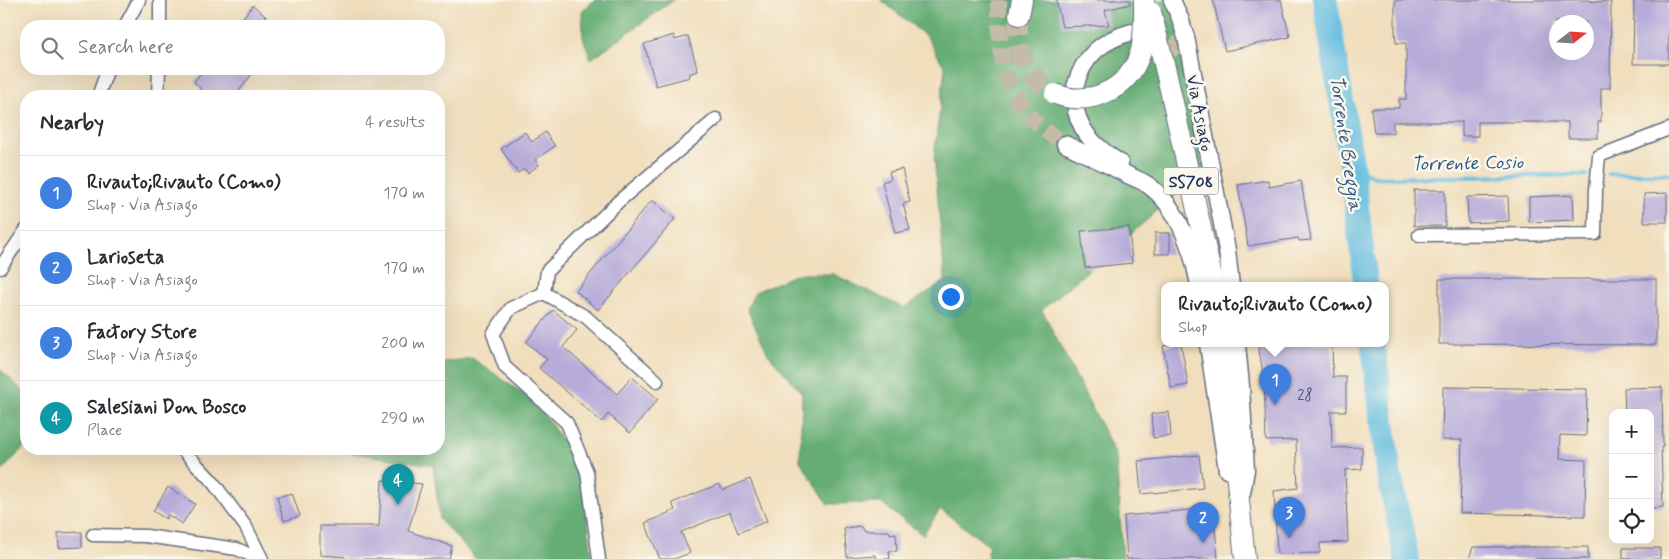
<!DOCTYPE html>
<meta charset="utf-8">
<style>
:root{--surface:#fff;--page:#f7f7f7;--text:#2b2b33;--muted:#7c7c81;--line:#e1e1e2;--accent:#111827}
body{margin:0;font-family:Mynerve,sans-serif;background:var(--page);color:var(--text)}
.controls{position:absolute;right:15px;bottom:15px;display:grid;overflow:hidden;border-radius:10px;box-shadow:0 5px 20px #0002}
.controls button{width:45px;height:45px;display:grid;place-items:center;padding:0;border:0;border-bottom:1px solid var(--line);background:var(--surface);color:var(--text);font:25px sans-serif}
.compass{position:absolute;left:1549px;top:15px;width:45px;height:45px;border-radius:50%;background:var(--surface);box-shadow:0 5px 20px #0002;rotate:73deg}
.you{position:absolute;left:950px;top:296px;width:18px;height:18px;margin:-12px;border:4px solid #fff;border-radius:50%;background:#1a73e8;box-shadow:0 0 0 8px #1a73e833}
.badge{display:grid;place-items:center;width:32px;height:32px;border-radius:50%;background:var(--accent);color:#fff;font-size:16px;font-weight:700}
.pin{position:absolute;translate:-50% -41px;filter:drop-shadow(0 1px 2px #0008)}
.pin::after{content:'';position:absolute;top:26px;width:18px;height:15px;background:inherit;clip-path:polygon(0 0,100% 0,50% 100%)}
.popup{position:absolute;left:1161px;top:282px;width:228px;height:65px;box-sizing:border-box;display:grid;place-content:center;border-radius:10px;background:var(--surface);filter:drop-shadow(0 1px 4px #0005);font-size:16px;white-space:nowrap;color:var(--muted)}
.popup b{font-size:19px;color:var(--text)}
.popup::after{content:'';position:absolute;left:50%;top:100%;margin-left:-10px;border:10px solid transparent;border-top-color:var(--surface)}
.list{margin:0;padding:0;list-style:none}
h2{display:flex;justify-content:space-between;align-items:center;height:65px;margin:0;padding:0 20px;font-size:21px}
h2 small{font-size:16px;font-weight:400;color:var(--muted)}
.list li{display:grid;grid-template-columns:32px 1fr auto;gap:15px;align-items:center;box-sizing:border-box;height:75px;padding:0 20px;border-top:1px solid var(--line)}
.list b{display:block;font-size:19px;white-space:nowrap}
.list p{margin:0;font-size:16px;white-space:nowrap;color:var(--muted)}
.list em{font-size:16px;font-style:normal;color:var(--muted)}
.icon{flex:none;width:28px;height:28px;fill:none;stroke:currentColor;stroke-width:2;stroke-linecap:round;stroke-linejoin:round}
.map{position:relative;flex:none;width:1669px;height:559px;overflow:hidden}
.search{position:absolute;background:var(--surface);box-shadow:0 5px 20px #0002;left:20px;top:20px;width:425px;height:55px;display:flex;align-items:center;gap:12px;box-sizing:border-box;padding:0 18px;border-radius:20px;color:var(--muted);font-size:19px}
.panel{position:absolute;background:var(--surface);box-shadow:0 5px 20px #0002;left:20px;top:90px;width:425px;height:365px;border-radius:20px}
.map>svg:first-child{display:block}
.forest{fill:#65ad74;stroke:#406e69}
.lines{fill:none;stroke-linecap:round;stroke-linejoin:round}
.stream{stroke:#61bcdf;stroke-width:4.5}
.river{stroke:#61bcdf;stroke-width:25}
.building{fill:#b7acd9;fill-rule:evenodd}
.tertiary-tunnel{stroke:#c5bba9;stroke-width:16;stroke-dasharray:16 8;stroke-linecap:butt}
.primary-tunnel{stroke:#c5bba9;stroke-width:20;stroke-dasharray:20 10;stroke-linecap:butt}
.minor-casing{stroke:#666c7f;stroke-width:15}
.tertiary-casing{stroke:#666c7f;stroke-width:19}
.primary-casing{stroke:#666c7f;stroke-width:22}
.minor{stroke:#fff;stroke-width:12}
.tertiary{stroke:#fff;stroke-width:16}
.primary{stroke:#fff;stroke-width:20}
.primary-bridge-casing{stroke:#666c7f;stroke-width:22;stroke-linecap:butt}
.primary-bridge{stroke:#fff;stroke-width:20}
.labels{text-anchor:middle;stroke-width:5;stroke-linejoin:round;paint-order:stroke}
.number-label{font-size:15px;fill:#424e7d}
.shield{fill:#fbf7ec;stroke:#5e6b89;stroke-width:1}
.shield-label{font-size:16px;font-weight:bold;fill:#1b2f5e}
.street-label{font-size:18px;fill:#1b2f5e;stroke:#fbf7ec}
.water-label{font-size:19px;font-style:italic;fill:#305985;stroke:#fbf7ec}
</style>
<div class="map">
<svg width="1669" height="559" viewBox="0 0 1669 559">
<rect width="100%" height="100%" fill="#fbf7ec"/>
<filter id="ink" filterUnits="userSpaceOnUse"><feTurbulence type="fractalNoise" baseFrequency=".02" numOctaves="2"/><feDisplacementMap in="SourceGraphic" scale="10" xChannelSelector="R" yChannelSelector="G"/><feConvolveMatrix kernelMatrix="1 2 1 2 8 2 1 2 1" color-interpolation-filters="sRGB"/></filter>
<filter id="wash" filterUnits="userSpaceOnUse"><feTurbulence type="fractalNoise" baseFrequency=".0096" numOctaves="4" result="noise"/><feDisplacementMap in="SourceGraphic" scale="20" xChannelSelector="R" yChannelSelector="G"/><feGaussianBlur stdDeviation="1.12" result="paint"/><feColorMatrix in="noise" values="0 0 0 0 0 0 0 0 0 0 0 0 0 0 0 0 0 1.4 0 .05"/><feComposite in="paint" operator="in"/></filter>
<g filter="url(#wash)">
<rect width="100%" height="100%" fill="#f0debc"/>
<!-- forest -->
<g class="forest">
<polygon points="595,0 674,0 591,59 583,38 582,11"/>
<polygon points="881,0 1170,0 1212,164 1042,310 1116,455 1123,559 987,559 989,546 940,509 923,535 881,503 828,504 800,461 802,393 768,354 747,309 755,292 797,274 833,274 904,308 945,281 934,156 945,68 927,37"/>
<polygon points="472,358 535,402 582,468 592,559 476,559 440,520 433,465 325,449 439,449 439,363"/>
<polygon points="0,369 26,394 26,445 0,473"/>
</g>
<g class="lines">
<!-- stream -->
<g class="stream">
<polyline points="1352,166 1377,178 1586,175"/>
<polyline points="1609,174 1669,174"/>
</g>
<!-- river -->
<g class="river">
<polyline points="1325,0 1352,166 1366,286"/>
<polyline points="1373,344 1389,474 1407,559"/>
</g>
</g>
<g id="blocks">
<!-- building -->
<g class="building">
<polygon points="1056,0 1130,0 1130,4 1105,10 1109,25 1062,27"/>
<polygon points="1213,0 1281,0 1290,37 1225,51"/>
<path d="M1395 0H1590V1L1611 2 1610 88H1601V122H1598V138H1568V122H1478V136H1462V122H1393V133H1374L1371 108H1399V99H1406V43H1396L1395 30ZM1556 22H1586V52H1556Z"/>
<polygon points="1634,0 1669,0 1669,64 1633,64"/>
<polygon points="253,5 276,26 236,26"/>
<polygon points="674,35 675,40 688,36 698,71 689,74 690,77 656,86 644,44"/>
<polygon points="204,69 256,69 235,96 195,96 201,89 194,82"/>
<polygon points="525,132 532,142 545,132 555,146 535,160 539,165 528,173 524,169 518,173 501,149"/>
<polygon points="902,169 910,202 903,204 910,230 895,233 882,182 891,179 889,172"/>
<polygon points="1268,180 1269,187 1301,181 1311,240 1299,241 1298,238 1248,246 1238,185"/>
<rect x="1414" y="190" width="31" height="36"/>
<polygon points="1667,193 1667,222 1644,222 1644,194"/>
<polygon points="1573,195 1574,220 1529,222 1529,197"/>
<polygon points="1508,196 1509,221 1468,223 1467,197"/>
<polygon points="652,200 675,219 598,310 576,291"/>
<polygon points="1129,227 1132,263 1085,268 1081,231"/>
<rect x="1155" y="233" width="15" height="21"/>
<polygon points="1439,279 1656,279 1656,345 1439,344"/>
<polygon points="553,310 577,330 563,347 617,394 632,377 658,399 630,433 608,414 602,422 539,368 547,359 526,342"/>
<polygon points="1175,344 1181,344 1188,385 1171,388 1163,346"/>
<polygon points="1258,344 1332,344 1333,377 1346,377 1346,411 1331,411 1332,448 1362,447 1362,469 1345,470 1348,542 1320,543 1320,553 1277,554 1274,491 1298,488 1296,440 1266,441 1264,379"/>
<polygon points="1443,387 1587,389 1586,436 1560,435 1559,459 1586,460 1585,516 1460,513 1462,440 1442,440"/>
<polygon points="1662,387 1663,447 1661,447 1663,507 1650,508 1650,413 1625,413 1624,388"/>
<polygon points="1169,412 1171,436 1153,438 1151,414"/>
<polygon points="1199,455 1203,488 1141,494 1138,461"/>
<polygon points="750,479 767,521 738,533 730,512 681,532 690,553 674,559 660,559 645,523 675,510 672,503 719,484 723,490"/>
<polygon points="382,480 422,484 408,531 452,546 449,559 345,559 345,557 320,555 320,526 379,526"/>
<polygon points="168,487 195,504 182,524 168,515 166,519 153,511"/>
<polygon points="292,493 300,516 284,521 277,497"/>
<polygon points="1213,508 1218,559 1127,559 1124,516"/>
<polygon points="861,526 864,531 889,531 890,534 896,533 897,551 889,551 890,559 876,559 875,555 847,557 844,528"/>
<polygon points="82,532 82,547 59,548 58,533"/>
<polygon points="1473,547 1588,547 1588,559 1469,559"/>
<rect x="1623" y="548" width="37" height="11"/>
</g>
</g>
</g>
<g filter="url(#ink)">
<use href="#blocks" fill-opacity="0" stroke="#666c7f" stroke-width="1"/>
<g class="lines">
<!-- tertiary-tunnel -->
<g class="tertiary-tunnel">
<path d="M999 0C999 66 1004 107 1065 144"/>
<path d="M1148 31C1164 35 1170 40 1180 53"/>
</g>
<!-- primary-tunnel -->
<path class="primary-tunnel" d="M1019 15C1014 50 1024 76 1055 94"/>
<!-- minor casing -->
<g class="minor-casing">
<g id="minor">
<polyline points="125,26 139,0"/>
<polyline points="160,26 160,0"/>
<polyline points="98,96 108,69"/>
<polyline points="158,96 159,69"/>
<polyline points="1419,235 1595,234 1596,189 1599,156 1669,129"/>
<polyline points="0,268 26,230"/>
<polyline points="544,293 547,271 619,201 716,119"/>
<polyline points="182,449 212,481 246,527 262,559"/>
<polyline points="93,535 146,536 237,549 259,559"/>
<polyline points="599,559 587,472 567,423 505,367 493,334 511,308 544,293 586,317 657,381"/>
</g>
</g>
<!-- tertiary casing -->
<g class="tertiary-casing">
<g id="tertiary">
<polyline points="1172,0 1180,18 1186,37 1227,250 1231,286"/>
<path d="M1075 87C1083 56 1102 40 1132 32"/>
<path d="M1076 111C1083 137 1099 149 1120 163"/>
<path d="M1065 144C1084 153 1104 163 1124 173 1131 177 1141 180 1148 185 1179 207 1193 251 1199 286"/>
<polyline points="1208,344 1227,470"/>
<polyline points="1237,344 1241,386 1246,470 1242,493"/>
</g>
</g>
<!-- primary casing -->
<g class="primary-casing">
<g id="primary">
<polyline points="1019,15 1022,0"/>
<polyline points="1167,76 1214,286"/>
<polyline points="1223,344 1245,559"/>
</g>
</g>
<!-- minor -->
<use href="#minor" class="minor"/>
<!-- tertiary -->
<use href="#tertiary" class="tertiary"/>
<!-- primary -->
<use href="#primary" class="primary"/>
<!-- primary-bridge casing -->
<g class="primary-bridge-casing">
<g id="primary-bridge">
<polyline points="1151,12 1167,76"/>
<path d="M1055 94C1090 107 1128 90 1140 54 1145 37 1144 18 1144 0"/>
</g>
</g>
<!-- primary-bridge -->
<use href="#primary-bridge" class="primary-bridge"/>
</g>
</g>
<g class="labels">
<!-- number labels -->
<g class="number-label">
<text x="1305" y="400">28</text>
</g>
<!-- shield labels -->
<rect class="shield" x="1163.5" y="167.5" width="55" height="27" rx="4"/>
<g class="shield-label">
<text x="1191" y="187">SS708</text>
</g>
<!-- street labels -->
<g class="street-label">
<text transform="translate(1200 113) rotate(79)" y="6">Via Asiago</text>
</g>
<!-- water labels -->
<g class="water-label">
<text transform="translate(1347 143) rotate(82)" y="7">Torrente Breggia</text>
<text transform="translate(1467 162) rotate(-1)" y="7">Torrente Cosio</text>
</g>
</g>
</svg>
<div class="controls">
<button>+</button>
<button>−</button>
<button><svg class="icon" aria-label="locate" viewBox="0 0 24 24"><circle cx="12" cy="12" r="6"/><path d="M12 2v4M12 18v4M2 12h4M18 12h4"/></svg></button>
</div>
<svg class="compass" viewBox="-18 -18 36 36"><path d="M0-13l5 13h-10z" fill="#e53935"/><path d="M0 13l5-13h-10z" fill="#7c7c81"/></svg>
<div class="you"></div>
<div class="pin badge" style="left:1275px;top:405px;background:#3f7fe0">1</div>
<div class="popup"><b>Rivauto;Rivauto (Como)</b>Shop</div>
<div class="pin badge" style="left:1203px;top:543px;background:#3f7fe0">2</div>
<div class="pin badge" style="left:1289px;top:538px;background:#3f7fe0">3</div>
<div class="pin badge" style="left:398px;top:505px;background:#0f9aa8">4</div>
<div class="search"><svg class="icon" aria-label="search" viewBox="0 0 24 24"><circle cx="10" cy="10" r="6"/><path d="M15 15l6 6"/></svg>Search here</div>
<section class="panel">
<h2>Nearby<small>4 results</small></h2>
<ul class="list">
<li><span class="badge" style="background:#3f7fe0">1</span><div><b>Rivauto;Rivauto (Como)</b><p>Shop · Via Asiago</p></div><em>170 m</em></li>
<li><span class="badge" style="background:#3f7fe0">2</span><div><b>Larioseta</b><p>Shop · Via Asiago</p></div><em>170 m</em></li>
<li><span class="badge" style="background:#3f7fe0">3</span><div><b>Factory Store</b><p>Shop · Via Asiago</p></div><em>200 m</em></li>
<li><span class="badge" style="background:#0f9aa8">4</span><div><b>Salesiani Don Bosco</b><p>Place</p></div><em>290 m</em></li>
</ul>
</section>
</div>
